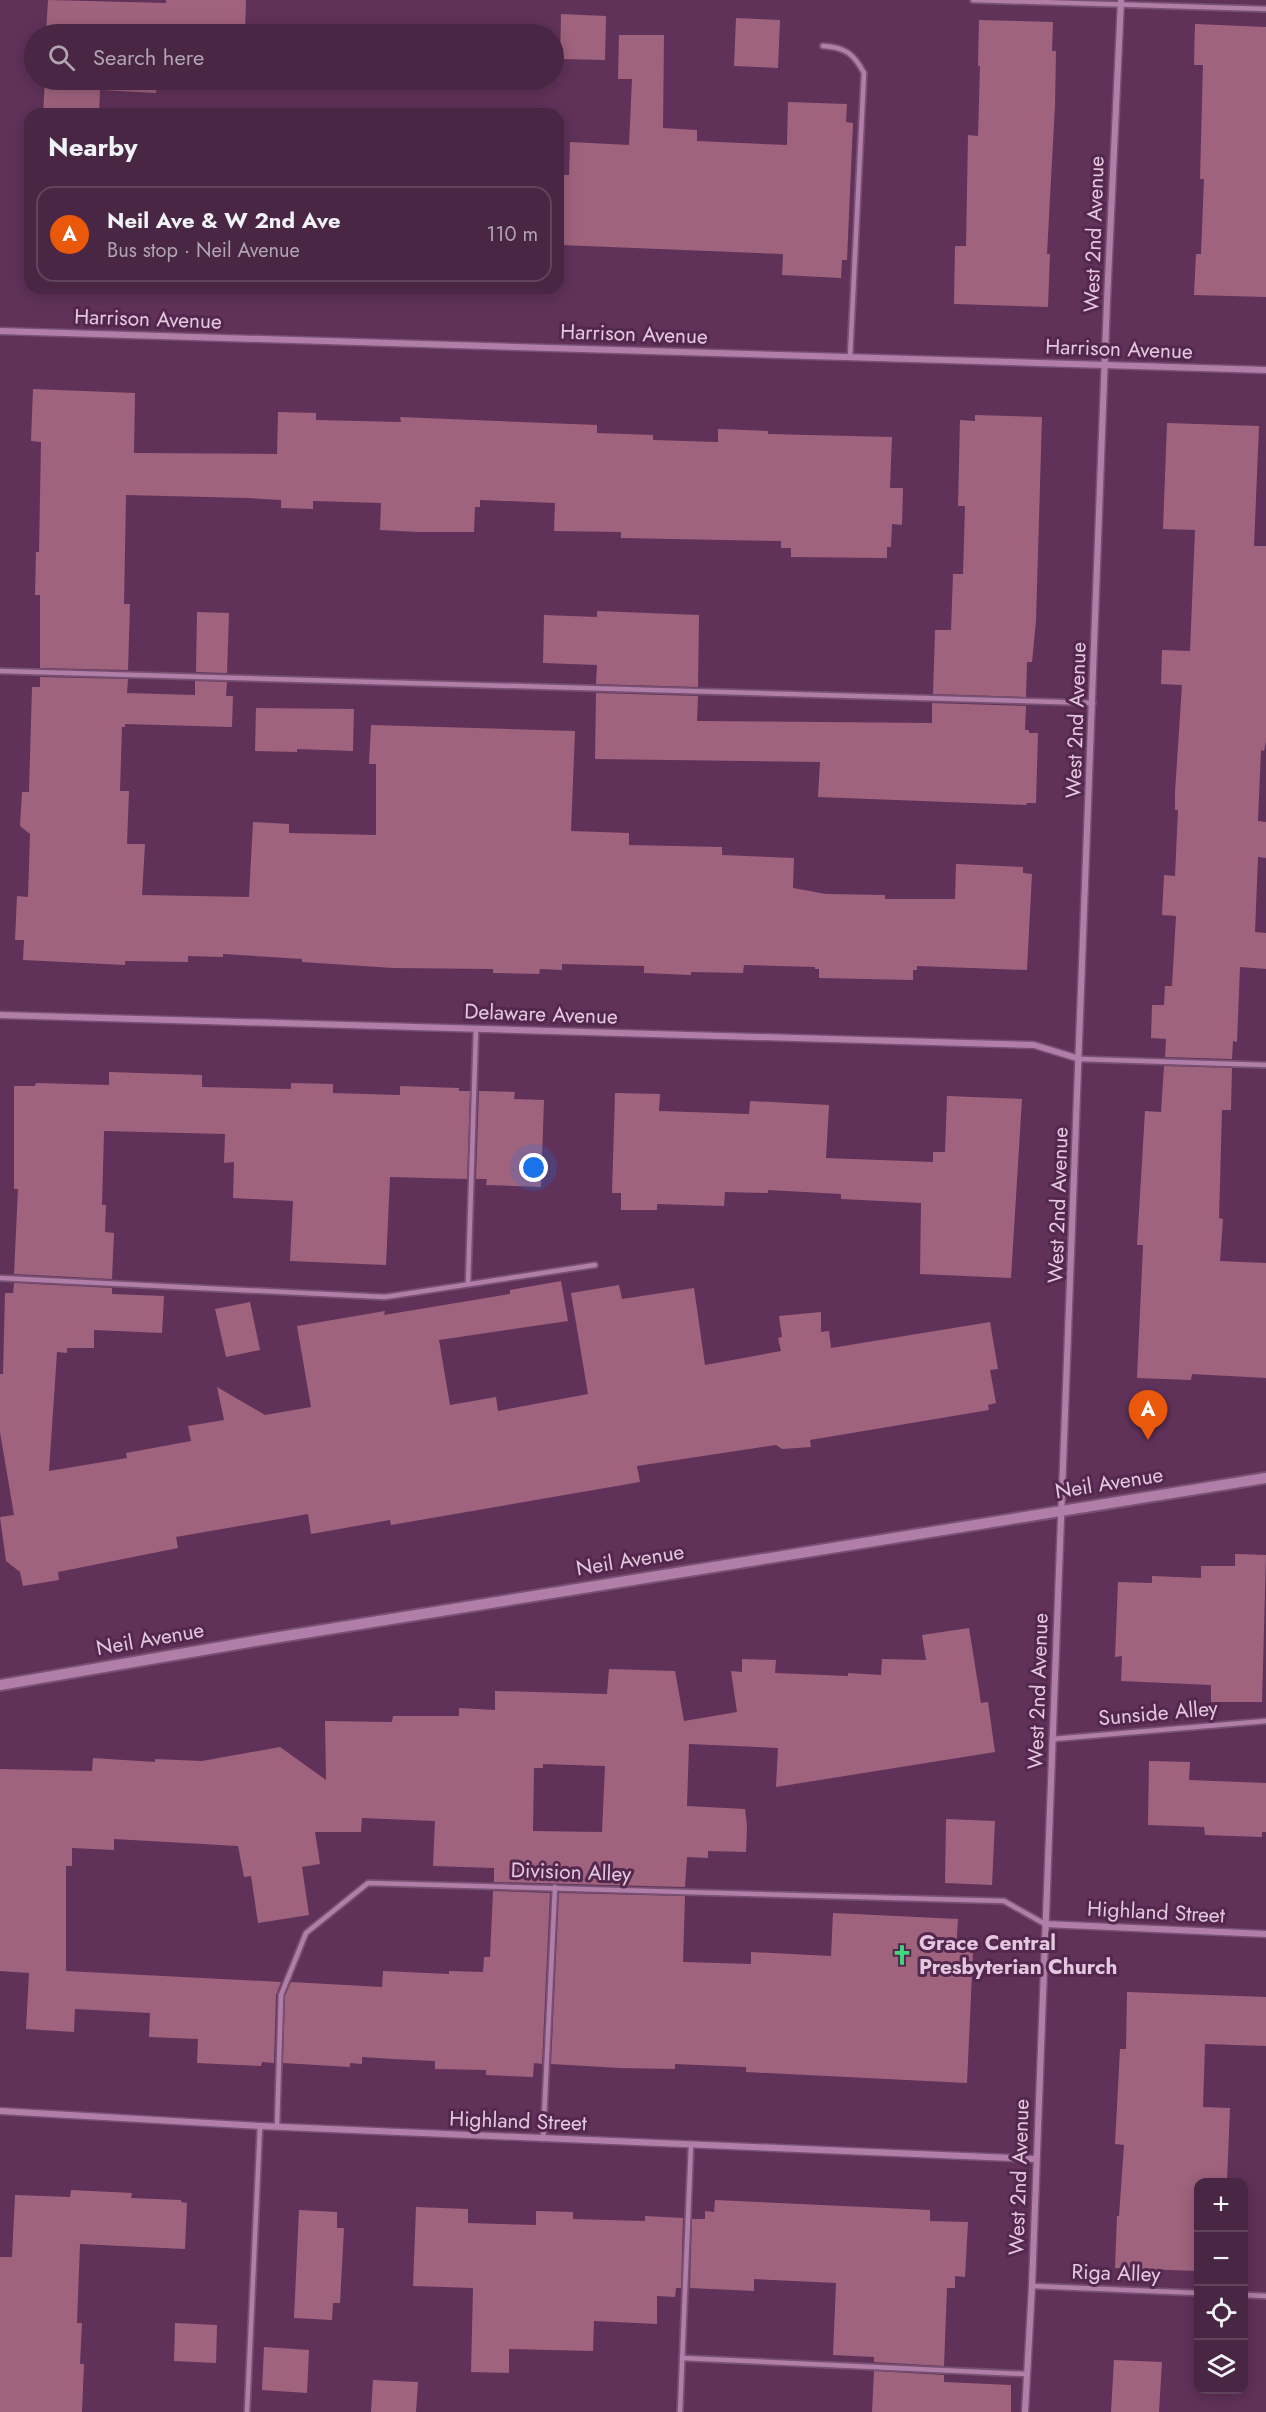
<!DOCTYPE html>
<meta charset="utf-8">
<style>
:root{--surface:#482644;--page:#52324f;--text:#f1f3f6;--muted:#b1a5b2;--line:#60435d;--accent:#ea580c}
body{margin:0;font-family:Jost,sans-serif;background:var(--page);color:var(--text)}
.controls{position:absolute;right:18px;bottom:18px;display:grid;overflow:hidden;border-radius:12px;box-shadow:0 3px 15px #0003}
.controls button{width:54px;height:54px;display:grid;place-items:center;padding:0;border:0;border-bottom:2px solid var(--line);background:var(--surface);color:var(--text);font:30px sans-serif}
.you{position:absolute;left:534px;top:1168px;width:21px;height:21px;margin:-15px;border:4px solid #fff;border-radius:50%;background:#1a73e8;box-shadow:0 0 0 9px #1a73e833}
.badge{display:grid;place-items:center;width:39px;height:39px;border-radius:50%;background:var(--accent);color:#fff;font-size:20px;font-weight:700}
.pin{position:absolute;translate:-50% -50px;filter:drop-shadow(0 2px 3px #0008)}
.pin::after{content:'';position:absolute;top:32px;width:21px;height:18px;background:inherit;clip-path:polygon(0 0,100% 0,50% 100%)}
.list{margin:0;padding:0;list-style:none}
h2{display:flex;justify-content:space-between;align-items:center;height:78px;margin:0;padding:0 24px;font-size:26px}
h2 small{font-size:20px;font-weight:400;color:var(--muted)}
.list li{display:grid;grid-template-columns:39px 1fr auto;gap:18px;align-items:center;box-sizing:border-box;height:96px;margin:0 12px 12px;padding:0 12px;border:2px solid var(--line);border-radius:18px}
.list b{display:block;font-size:22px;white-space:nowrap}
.list p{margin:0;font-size:20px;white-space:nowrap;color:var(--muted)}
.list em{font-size:20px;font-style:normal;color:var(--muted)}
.icon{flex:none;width:33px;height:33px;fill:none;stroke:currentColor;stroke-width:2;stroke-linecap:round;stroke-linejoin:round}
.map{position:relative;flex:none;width:1266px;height:2412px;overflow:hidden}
.search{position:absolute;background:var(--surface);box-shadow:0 3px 15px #0003;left:24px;top:24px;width:540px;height:66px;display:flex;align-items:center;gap:15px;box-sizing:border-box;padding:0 21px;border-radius:33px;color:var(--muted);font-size:22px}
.panel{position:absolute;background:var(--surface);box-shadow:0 3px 15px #0003;left:24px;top:108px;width:540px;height:186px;border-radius:18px}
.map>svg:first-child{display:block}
.building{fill:#a0637e;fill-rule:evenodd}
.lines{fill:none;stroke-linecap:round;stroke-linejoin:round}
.service-casing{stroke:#775072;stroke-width:8}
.minor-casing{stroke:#775072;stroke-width:9}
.tertiary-casing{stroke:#775072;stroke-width:14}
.service{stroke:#b17ea9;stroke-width:4.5}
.minor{stroke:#b17ea9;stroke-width:6}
.tertiary{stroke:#b17ea9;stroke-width:10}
.labels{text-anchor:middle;stroke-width:6;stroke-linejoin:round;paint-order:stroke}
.street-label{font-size:21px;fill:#e4c8df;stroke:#54284e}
.poi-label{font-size:21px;font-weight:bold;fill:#e4c8df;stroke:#54284e;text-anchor:start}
</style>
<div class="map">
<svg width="1266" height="2412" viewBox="0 0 1266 2412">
<rect width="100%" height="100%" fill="#60325a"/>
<!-- building -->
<g class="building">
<polygon points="48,0 166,3 166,0 246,0 245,34 46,34"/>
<polygon points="561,14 606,16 605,60 560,59"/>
<polygon points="736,18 780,20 778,68 734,66"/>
<polygon points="979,20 1053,22 1052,51 1056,51 1055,105 1047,254 1050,254 1048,307 954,304 955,246 966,246 968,135 978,136 980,66 978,66"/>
<polygon points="1195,24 1266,27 1266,297 1194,295 1196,254 1201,254 1204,179 1200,179 1203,65 1194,65"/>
<polygon points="619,35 664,35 663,128 697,130 697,141 787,145 788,102 847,104 846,122 853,123 847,260 842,260 841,278 782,275 783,254 561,245 564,175 569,175 570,142 629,145 632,79 618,79"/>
<polygon points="45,80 157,80 156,93 100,90 99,114 43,114"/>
<polygon points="33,389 135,393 134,453 277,454 278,412 316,413 316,420 401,422 400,417 597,425 597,433 653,435 653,440 718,442 718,429 768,431 768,434 892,437 890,488 903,488 902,525 892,524 891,547 887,547 887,558 791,557 791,548 781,548 781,541 621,538 621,532 554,531 555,503 480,500 480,507 475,507 474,532 418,532 380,530 381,503 313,501 313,509 281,508 281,500 247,498 126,495 124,604 130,604 128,670 40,668 40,595 35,595 36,552 39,552 41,442 31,441"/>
<polygon points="975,415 1042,417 1036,621 1032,662 1027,662 1026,697 933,694 935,630 951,630 953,574 963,574 965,506 958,506 960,420 975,421"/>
<polygon points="1167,423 1259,426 1254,546 1266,546 1266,741 1264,751 1261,750 1258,821 1266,822 1266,858 1258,857 1255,932 1266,933 1266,969 1240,967 1237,1042 1233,1041 1232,1059 1165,1057 1166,1039 1151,1038 1152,1005 1164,1005 1165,986 1172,986 1176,916 1162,915 1164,875 1175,876 1178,810 1175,810 1175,792 1182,685 1161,684 1162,650 1190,651 1195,530 1163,529"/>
<polygon points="597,611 699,615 698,687 596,684 597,665 543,663 544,615 597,617"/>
<polygon points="197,612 229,613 227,673 196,672"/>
<polygon points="40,677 128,679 127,693 195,695 195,681 227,682 226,696 233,696 232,727 125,724 125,727 122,727 120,791 129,791 127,844 145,844 142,895 249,897 253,822 289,824 289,833 376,835 376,764 369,764 371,725 575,731 571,831 629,833 629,845 722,847 722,855 794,858 793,888 826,894 885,895 885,899 955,899 956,864 1023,867 1023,873 1032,874 1027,970 917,966 917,970 913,970 913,980 819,978 819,969 815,969 815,967 744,965 743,973 691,972 691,975 644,973 644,966 562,964 562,970 540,969 539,974 493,973 493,969 393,968 302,962 302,959 223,954 223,957 188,956 188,962 125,961 125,965 23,960 24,940 15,940 17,896 28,897 30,834 20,826 22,792 29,792 32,687 40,687"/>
<polygon points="596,693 698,696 697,721 932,723 932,703 1026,706 1025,730 1029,730 1029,733 1038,733 1036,803 1027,803 1026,805 818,797 820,762 595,759"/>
<polygon points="256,708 354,709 353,751 297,749 297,752 255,751"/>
<polygon points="1164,1066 1232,1068 1231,1110 1222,1110 1219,1218 1223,1219 1220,1261 1266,1263 1266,1378 1192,1374 1191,1380 1137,1378 1143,1245 1137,1245 1145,1111 1161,1112"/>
<polygon points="109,1072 202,1075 202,1087 291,1089 291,1083 333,1084 333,1093 400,1095 400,1086 459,1088 459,1091 470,1091 467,1179 390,1177 386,1265 290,1261 293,1201 233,1198 234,1162 224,1163 225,1134 104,1131 102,1205 106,1205 105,1232 114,1233 112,1279 14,1274 18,1189 14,1189 14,1086 35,1086 36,1083 109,1085"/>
<polygon points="479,1091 515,1092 514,1099 544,1100 541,1187 486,1185 487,1179 476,1179"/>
<polygon points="615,1093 660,1094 659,1111 749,1114 750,1101 829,1105 826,1158 933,1162 933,1152 945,1152 947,1096 1022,1099 1011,1278 920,1274 921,1203 841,1199 841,1194 768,1190 768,1193 725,1192 724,1206 657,1204 657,1210 621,1210 621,1193 612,1193"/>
<polygon points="561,1281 568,1321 439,1340 450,1405 496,1397 498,1411 588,1394 571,1293 619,1285 622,1299 694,1288 705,1365 781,1351 778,1338 782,1337 779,1316 821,1312 821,1332 829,1331 831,1348 990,1322 998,1369 990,1370 996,1403 988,1405 989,1410 810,1440 811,1447 782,1449 776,1445 637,1466 640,1482 391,1525 390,1520 311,1534 308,1514 176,1537 178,1548 58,1572 59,1580 23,1586 20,1572 6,1561 0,1517 14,1515 0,1432 0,1374 3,1374 5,1293 13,1293 14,1283 112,1288 112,1294 164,1296 162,1333 94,1330 94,1348 67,1348 67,1353 57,1352 49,1471 127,1458 126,1453 191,1441 188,1426 224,1420 217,1387 265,1415 311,1407 297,1326 385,1311 384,1315 510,1294 510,1290"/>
<polygon points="250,1302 260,1350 226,1357 215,1309"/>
<polygon points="1235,1554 1266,1555 1262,1702 1211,1702 1211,1685 1121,1681 1122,1656 1115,1657 1118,1582 1152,1583 1152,1576 1201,1578 1201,1566 1235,1566"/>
<path d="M969 1628 981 1703 988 1702 995 1752 776 1787 778 1748 689 1744 687 1806 745 1809 747 1826 746 1852 708 1851V1858L687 1857 685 1887 494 1882V1868L433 1866 435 1821 362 1818 361 1832H315L320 1864 302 1867 309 1915 258 1923 251 1876 244 1877 238 1846 114 1839V1850L72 1848V1866H66V1971L281 1982 276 1995 274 2063 262 2062 261 2066 197 2063 198 2039 149 2037 150 2013 75 2009 74 2032 26 2029 29 1973 0 1971V1769L92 1771 93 1758 155 1762V1759L202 1761 280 1747 326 1780 325 1721 392 1722 393 1716H459V1708L495 1710V1691L607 1694 609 1669 675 1671 684 1721 737 1712 731 1671 742 1672V1659L776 1660 775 1673 848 1676V1673L881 1675 882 1659 926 1660 922 1635ZM543 1764 605 1766 602 1832 533 1831 534 1768H543Z"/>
<polygon points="1149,1761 1190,1762 1189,1780 1266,1783 1266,1832 1262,1832 1262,1837 1205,1835 1204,1827 1148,1825"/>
<polygon points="946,1819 995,1821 992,1885 945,1883"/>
<polygon points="493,1891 550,1893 542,2064 534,2063 533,2077 486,2075 486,2070 435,2069 435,2061 393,2059 362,2057 362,2064 350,2063 350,2067 283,2063 285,1996 291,1982 382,1987 383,1971 449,1974 449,1971 483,1972 484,1957 490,1957"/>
<polygon points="559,1893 685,1896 683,1962 751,1964 751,1952 831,1956 833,1913 958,1919 956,1951 973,1952 967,2083 746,2072 746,2067 675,2064 675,2069 620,2068 551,2064"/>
<polygon points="1127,1992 1266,1997 1266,2046 1205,2044 1203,2107 1230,2108 1227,2182 1198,2182 1198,2271 1115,2268 1117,2216 1119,2216 1124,2145 1115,2144 1120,2049 1126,2049"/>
<polygon points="71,2190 132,2193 131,2198 181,2200 181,2202 187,2203 185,2249 80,2244 77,2323 82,2323 80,2364 84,2364 82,2412 0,2412 0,2257 12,2257 15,2195 70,2197"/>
<polygon points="715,2200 930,2210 930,2221 968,2222 965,2277 955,2276 955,2288 947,2288 944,2366 874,2362 874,2357 833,2355 836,2283 754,2279 754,2291 690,2288 692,2219 705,2219 705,2211 714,2212"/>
<polygon points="416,2207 468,2209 468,2223 536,2225 536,2211 573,2212 573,2219 645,2221 645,2216 683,2218 681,2288 676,2288 675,2297 657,2296 657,2324 594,2321 593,2351 509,2349 509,2373 471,2372 473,2288 413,2286"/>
<polygon points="299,2210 337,2212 337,2228 344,2228 340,2303 333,2303 332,2320 294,2318"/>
<polygon points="175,2323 217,2325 216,2363 174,2361"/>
<polygon points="264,2347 309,2350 307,2393 262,2390"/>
<polygon points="1114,2360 1162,2362 1159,2412 1111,2412"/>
<polygon points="874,2371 944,2375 944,2382 1011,2385 1011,2412 872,2412"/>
<polygon points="373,2380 418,2382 416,2412 371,2412"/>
</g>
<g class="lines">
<!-- service casing -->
<g class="service-casing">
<g id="service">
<polyline points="973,0 1266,9"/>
<path d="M823 46C845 47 854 54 864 73L850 357"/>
<polyline points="0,671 1093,703"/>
<polyline points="1080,1059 1266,1065"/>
<polyline points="0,1278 385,1297 595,1265"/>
<polyline points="468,1284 476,1029"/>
<polyline points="1053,1739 1266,1721"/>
<polyline points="277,2127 281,1995 306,1933 368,1883 1004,1901 1045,1924"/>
<polyline points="543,2139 555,1887"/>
<polyline points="1032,2286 1198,2293"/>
<polyline points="1244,2295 1266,2296"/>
<polyline points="682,2358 1026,2374"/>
<polyline points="247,2412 260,2126"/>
<polyline points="680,2412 691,2145"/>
</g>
</g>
<!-- minor casing -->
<g class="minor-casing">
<g id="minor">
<polyline points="0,331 1266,370"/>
<polyline points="0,1015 1034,1045 1080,1059"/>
<polyline points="1045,1924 1266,1934"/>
<polyline points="0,2111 260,2126 1035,2159"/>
<polyline points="1025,2412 1032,2286 1107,301 1121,0"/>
</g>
</g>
<!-- tertiary casing -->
<g class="tertiary-casing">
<polyline id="tertiary" points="0,1685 261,1640 1266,1478"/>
</g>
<!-- service -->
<use href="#service" class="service"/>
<!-- minor -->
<use href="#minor" class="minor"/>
<!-- tertiary -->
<use href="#tertiary" class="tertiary"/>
</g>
<!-- icons -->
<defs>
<g id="church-bare" transform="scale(1.62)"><path d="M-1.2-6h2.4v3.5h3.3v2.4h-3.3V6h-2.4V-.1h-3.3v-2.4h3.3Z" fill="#41d77c" stroke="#54284e" stroke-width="2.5" paint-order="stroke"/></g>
</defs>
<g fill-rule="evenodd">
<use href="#church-bare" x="902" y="1955"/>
</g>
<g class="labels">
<!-- street labels -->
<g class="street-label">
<text transform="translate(1094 234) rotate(-88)" y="7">West 2nd Avenue</text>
<text transform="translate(148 319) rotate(2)" y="7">Harrison Avenue</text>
<text transform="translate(634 334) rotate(2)" y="7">Harrison Avenue</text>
<text transform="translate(1119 349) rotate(2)" y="7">Harrison Avenue</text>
<text transform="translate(1076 720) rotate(-88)" y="7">West 2nd Avenue</text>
<text transform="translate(541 1014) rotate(2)" y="7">Delaware Avenue</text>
<text transform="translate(1058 1205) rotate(-88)" y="7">West 2nd Avenue</text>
<text transform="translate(1109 1483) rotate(-9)" y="7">Neil Avenue</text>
<text transform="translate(630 1560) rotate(-9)" y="7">Neil Avenue</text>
<text transform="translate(150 1639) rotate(-10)" y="7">Neil Avenue</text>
<text transform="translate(1038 1691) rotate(-88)" y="7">West 2nd Avenue</text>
<text transform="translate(1158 1713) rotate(-5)" y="7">Sunside Alley</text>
<text transform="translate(571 1872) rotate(2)" y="7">Division Alley</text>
<text transform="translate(1156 1912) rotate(3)" y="7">Highland Street</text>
<text transform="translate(518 2121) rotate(2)" y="7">Highland Street</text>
<text transform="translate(1019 2177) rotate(-88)" y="7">West 2nd Avenue</text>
<text transform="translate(1116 2273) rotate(2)" y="7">Riga Alley</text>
</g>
<!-- poi labels -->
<g class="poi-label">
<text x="919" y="1950">Grace Central<tspan x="919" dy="24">Presbyterian Church</tspan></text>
</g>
</g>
</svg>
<div class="controls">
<button>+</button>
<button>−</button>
<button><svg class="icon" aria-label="locate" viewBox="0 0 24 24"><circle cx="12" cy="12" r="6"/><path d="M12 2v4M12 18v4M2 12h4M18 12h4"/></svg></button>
<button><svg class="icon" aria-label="layers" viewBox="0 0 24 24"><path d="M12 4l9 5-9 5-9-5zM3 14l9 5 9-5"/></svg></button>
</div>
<div class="you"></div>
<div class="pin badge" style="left:1148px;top:1440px">A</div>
<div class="search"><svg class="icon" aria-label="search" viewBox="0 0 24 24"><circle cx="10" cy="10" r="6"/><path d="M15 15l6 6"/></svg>Search here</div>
<section class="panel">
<h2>Nearby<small></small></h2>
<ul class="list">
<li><span class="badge">A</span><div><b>Neil Ave &amp; W 2nd Ave</b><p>Bus stop · Neil Avenue</p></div><em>110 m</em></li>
</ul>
</section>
</div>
